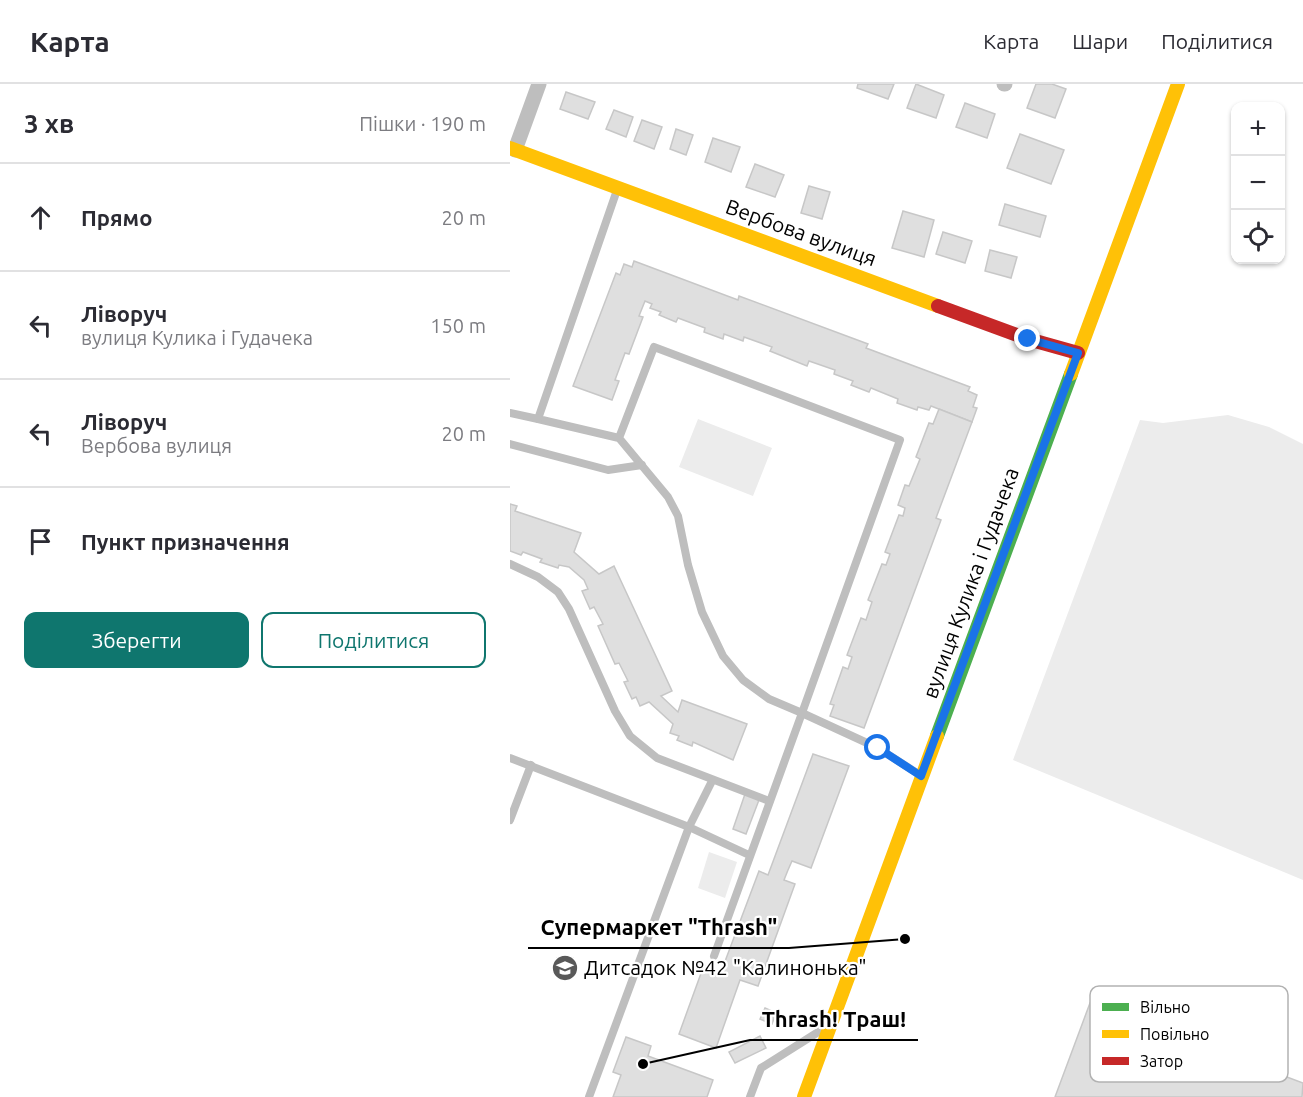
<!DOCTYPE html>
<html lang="uk">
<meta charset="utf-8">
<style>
:root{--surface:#fff;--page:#f7f7f7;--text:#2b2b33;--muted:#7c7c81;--line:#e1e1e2;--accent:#0f766e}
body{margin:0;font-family:Ubuntu,sans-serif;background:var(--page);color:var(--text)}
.controls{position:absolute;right:18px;top:18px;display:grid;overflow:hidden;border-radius:12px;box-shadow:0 2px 4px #0004}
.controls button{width:54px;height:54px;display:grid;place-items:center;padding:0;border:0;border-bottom:2px solid var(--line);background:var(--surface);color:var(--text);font:30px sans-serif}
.stop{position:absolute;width:18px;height:18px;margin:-14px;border:4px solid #1a73e8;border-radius:50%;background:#fff}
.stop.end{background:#1a73e8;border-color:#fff;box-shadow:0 2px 6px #0008}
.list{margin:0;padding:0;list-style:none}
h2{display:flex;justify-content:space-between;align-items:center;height:78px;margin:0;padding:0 24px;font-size:26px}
h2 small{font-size:20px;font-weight:400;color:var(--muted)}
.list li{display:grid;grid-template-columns:39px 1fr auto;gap:18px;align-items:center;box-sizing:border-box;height:108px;padding:0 24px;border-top:2px solid var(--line)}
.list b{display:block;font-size:22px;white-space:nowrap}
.list p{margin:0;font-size:20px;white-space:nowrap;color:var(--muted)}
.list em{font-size:20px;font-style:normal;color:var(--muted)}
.actions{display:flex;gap:12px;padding:18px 24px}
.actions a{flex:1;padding:14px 0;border:2px solid var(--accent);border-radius:12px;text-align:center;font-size:21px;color:var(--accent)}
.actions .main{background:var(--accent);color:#fff}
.icon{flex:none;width:33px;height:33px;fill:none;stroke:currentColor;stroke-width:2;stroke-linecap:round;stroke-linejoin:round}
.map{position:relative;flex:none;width:793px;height:1013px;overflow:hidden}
header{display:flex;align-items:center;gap:36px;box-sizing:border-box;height:84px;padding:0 30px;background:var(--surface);border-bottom:2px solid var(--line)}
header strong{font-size:28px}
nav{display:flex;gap:33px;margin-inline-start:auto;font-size:21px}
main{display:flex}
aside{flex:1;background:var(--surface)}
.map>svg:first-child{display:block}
.green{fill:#ececec}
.building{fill:#dfdfdf;stroke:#c7c7c7;stroke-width:1.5}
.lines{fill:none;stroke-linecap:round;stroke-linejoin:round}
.lane{stroke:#bebebe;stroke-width:8}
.street{stroke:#bebebe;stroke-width:15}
.fast{stroke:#4caf50;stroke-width:14}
.slow{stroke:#ffc107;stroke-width:14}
.jam{stroke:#c62828;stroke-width:14}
.route{stroke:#1a73e8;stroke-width:8}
.labels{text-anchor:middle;stroke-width:4.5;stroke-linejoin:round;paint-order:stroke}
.street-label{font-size:21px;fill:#000;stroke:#fff}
.poi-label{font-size:21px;fill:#000;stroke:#fff;text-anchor:start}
.key{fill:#fff;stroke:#b2b2b2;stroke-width:1.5}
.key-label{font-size:16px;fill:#000}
.leader{fill:none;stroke:#000;stroke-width:2}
.callout-dot{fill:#000;stroke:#fff;stroke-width:2}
.callout-label{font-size:22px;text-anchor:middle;font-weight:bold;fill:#000;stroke:#fff;stroke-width:4.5;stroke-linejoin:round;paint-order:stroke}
</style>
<header>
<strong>Карта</strong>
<nav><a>Карта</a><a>Шари</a><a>Поділитися</a></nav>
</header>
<main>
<aside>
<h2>3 хв<small>Пішки · 190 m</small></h2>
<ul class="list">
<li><svg class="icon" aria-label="ahead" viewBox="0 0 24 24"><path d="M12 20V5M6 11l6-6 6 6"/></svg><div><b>Прямо</b></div><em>20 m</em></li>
<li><svg class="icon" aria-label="left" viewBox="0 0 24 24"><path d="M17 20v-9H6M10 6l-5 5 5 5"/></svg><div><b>Ліворуч</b><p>вулиця Кулика і Гудачека</p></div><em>150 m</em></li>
<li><svg class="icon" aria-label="left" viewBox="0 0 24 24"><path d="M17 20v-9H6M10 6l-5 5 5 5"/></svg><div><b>Ліворуч</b><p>Вербова вулиця</p></div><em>20 m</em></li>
<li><svg class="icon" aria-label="arrive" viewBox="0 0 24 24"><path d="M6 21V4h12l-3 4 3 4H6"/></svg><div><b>Пункт призначення</b></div></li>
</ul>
<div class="actions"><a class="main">Зберегти</a><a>Поділитися</a></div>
</aside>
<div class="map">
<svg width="793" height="1013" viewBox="0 0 793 1013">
<rect width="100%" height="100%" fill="#fff"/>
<!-- green -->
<g class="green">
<polygon points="718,331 759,343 793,360 793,796 503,676 630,336 653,339"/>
<polygon points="188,335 262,364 243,412 169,383"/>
<polygon points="199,768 227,778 215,814 188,804"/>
</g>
<!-- building -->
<g class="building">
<polygon points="348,0 384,0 378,15 347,4"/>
<polygon points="406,0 434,11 426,34 397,24"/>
<polygon points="526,0 542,0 556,5 545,34 517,24"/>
<polygon points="56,8 85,18 78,35 50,25"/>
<polygon points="455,19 485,30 477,54 446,43"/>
<polygon points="104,26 123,33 116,53 96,45"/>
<polygon points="132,36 152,43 144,65 124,57"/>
<polygon points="166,45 183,51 176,71 160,65"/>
<polygon points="510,50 554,66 541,100 497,84"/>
<polygon points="203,54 230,63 221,88 195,78"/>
<polygon points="245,80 274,91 265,113 236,103"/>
<polygon points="299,102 320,108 312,135 291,129"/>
<polygon points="495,120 536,132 530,153 489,141"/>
<polygon points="393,127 424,136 414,173 382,164"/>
<polygon points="433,148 462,157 455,179 426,170"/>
<polygon points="480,166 507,173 501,194 475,187"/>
<polygon points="124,177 228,216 229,212 358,260 356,264 460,303 458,307 467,311 463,323 467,324 462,338 421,322 419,326 408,323 407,326 387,319 388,315 361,304 359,308 341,301 343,297 324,290 325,286 299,277 297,282 260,267 262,263 234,253 233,257 214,250 213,255 194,248 195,244 168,234 166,238 149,231 151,228 140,224 142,220 135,217 129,232 133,233 119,270 115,269 105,296 109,297 102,316 63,302 106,189 110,191 114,180 122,183"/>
<polygon points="429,325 462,338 426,434 431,436 354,644 320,632 324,621 320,620 333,583 338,585 342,573 337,571 351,534 356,536 362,518 358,516 372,480 376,481 380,470 375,468 389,431 393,432 395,424 388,421 395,401 399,402 410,375 406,373 419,339 423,340"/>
<polygon points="0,420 7,422 5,427 71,449 64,468 89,490 104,482 162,607 151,612 168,628 172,616 237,640 223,676 183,658 182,662 167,656 169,652 160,649 163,640 139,618 130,622 126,613 122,615 114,598 118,597 109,579 105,580 88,542 93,540 84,523 80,525 72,507 78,505 74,496 59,483 49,481 48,484 30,478 32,475 13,468 11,471 0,467"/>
<polygon points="303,670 339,682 301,784 282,777 278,786 274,796 285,800 248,902 230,896 206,964 169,950 194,881 211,888 249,787 258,791"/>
<polygon points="235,710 249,716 236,750 223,745"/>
<polygon points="580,919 793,999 792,1013 545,1013"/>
<polygon points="255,924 266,929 262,940 250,935"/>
<polygon points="250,952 256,964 225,979 219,968"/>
<polygon points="116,953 141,962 138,972 203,996 197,1013 103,1013 111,991 103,988"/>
</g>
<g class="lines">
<!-- lane -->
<g class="lane">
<polyline points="107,106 28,335 109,354 158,413 168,432 178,481 192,528 213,572 233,596 259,615 292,629 390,356 144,263 109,354"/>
<polyline points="0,329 28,335"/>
<polyline points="0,360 98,386 132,381"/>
<polyline points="0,480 28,493 48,508 59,525 105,627 120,652 147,674 259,717"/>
<polyline points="0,674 179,743 239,771"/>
<polyline points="0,736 21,681"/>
<polyline points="204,872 292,629 368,664 410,691"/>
<polyline points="79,1013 179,743 202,697"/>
<polyline points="240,1013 251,984 313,945"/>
</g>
<!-- street -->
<g class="street">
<polyline points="494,0 495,0"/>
<polyline points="5,66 29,0"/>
</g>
<!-- fast -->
<polyline class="fast" points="427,652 561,290"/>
<!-- slow -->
<g class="slow">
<polyline points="0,64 428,222"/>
<polyline points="561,290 668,0"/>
<polyline points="294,1013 427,652"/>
</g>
<!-- jam -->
<polyline class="jam" points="428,222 518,255 568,269"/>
</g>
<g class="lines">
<!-- route -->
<polyline class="route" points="368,664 411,692 568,269 518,255"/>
</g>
<!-- icons -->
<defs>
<g id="school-disc" transform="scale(1.35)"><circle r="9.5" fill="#595959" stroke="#fff"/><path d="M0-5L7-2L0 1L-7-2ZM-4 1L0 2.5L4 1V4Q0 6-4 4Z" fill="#fff"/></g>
</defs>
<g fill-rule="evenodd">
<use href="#school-disc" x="55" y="884"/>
</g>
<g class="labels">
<!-- street labels -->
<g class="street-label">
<text transform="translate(291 149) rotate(20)" y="7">Вербова вулиця</text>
<text transform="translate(461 499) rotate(-70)" y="7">вулиця Кулика і Гудачека</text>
</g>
<!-- poi labels -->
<g class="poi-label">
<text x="74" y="891">Дитсадок №42 "Калинонька"</text>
</g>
</g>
<!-- legend -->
<rect x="580" y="902" width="198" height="96" rx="9" class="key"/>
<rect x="592" y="919" width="27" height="8" fill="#4caf50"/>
<rect x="592" y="946" width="27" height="8" fill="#ffc107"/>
<rect x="592" y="973" width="27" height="8" fill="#c62828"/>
<g class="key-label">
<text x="630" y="929">Вільно</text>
<text x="630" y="956">Повільно</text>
<text x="630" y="983">Затор</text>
</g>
<!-- callouts -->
<path class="leader" d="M395 855L279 864H18M133 980L240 956H408"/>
<g class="callout-dot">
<circle cx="395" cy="855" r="6"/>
<circle cx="133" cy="980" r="6"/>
</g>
<g class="callout-label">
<text x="149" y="851">Супермаркет "Thrash"</text>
<text x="324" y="943">Thrash! Траш!</text>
</g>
</svg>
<div class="controls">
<button>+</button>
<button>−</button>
<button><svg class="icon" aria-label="locate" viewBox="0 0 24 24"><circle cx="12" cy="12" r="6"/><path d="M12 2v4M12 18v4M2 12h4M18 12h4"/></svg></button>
</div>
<div class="stop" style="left:368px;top:664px"></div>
<div class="stop end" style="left:518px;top:255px"></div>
</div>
</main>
